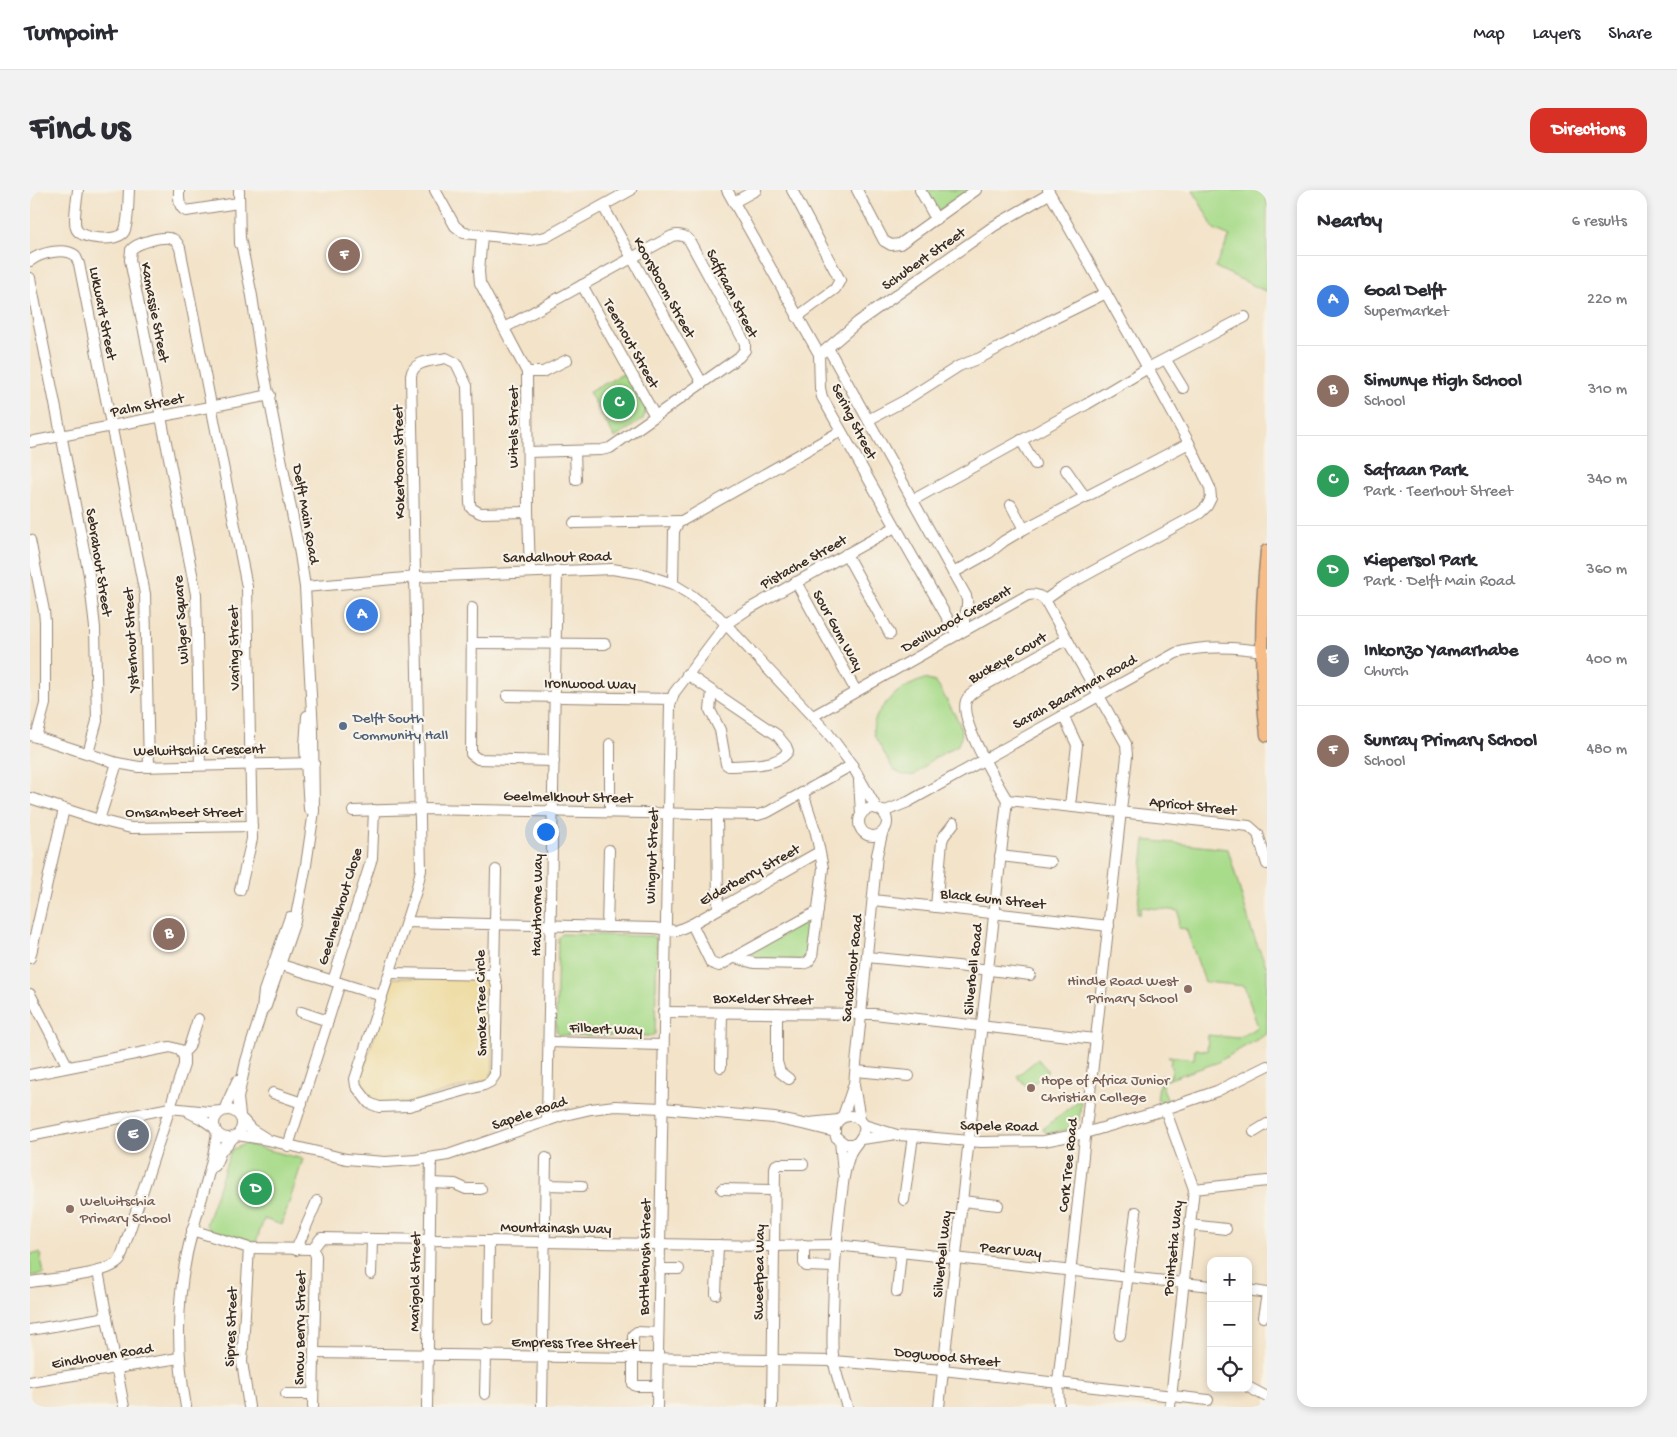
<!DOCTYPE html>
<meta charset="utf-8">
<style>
:root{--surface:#fff;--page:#f2f2f3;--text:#2b2b33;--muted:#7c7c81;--line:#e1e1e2;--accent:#d93025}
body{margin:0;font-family:"Gochi Hand",sans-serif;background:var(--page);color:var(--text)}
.controls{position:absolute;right:15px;bottom:15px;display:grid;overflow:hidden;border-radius:10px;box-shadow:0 2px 8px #0003}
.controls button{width:45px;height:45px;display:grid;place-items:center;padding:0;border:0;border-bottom:1px solid var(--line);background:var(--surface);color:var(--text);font:25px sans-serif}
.you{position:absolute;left:515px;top:641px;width:18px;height:18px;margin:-12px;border:4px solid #fff;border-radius:50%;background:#1a73e8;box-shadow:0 0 0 8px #1a73e833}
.badge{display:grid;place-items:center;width:32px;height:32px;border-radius:50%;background:var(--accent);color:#fff;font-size:16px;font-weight:700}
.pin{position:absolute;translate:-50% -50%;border:2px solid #fff;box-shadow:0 1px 5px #0006}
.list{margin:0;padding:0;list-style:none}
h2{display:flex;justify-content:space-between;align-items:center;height:65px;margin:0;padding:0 20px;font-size:21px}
h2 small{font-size:16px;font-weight:400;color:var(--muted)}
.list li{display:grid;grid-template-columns:32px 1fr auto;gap:15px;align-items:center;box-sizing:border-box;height:90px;padding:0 20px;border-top:1px solid var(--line)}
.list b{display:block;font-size:19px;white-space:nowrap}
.list p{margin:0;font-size:16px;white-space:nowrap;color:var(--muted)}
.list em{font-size:16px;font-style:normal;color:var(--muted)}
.icon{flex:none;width:28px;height:28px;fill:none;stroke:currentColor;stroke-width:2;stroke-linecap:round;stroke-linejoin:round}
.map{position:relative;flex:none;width:1237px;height:1217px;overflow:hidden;border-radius:15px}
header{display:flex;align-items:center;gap:30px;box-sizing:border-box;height:70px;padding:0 25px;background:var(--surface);border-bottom:1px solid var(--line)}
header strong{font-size:24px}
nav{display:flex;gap:28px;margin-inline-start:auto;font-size:18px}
.intro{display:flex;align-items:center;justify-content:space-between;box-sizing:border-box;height:120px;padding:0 30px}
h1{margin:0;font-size:35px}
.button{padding:12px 22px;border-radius:15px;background:var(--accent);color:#fff;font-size:18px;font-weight:700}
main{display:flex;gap:30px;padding:0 30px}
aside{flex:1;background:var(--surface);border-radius:15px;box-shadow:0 2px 8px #0003}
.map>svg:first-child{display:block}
.green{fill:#a8db8a;stroke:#728254}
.sand{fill:#eeda9e;stroke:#94825e}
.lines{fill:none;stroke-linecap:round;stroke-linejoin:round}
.minor-casing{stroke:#978674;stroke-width:12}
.major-casing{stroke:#978674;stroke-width:15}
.minor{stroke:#fff;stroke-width:10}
.major{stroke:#f7bd88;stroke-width:12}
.service-dot{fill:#5c6f8a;stroke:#f7f3e8;stroke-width:2}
.education-dot{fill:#8d6e63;stroke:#f7f3e8;stroke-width:2}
.labels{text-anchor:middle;stroke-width:4.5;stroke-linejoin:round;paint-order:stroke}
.street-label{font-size:15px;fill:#3b2a1e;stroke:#f7f3e8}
.service-label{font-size:15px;fill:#4e5e75;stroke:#f7f3e8;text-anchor:start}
.education-label{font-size:15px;fill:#785e54;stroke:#f7f3e8;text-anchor:start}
</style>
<header>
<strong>Turnpoint</strong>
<nav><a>Map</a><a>Layers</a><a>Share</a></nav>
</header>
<div class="intro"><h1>Find us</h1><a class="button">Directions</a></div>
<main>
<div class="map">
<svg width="1237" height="1217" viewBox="0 0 1237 1217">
<rect width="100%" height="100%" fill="#f7f3e8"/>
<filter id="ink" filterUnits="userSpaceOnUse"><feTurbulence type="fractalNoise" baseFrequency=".02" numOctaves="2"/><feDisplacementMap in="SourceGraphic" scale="10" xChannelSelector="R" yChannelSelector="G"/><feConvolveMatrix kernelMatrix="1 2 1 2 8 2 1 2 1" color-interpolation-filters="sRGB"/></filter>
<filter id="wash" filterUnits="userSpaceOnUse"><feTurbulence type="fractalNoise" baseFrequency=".0096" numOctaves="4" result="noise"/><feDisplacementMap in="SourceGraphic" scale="20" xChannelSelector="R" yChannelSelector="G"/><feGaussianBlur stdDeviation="1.12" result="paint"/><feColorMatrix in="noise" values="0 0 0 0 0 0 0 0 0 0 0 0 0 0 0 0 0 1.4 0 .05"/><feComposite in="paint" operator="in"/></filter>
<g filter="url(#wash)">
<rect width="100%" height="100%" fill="#f3e3c9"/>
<!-- green -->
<g class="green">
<polygon points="893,0 942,0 910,20 904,19"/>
<polygon points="1163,0 1237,0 1237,102 1185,77 1200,46 1184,39"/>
<polygon points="595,183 616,219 613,229 585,248 559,202"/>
<path d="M894 489 905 492 909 497 929 532 932 544 928 555 901 570 885 585H873L863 579 845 547C837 530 858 508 872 499 879 495 887 492 894 489Z"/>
<polygon points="1115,650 1198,659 1222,742 1237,778 1237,844 1186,873 1131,892 1138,912 1127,910 1130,888 1131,886 1141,886 1142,878 1140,875 1141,870 1138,866 1164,869 1165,859 1177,861 1178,845 1208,848 1228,837 1214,796 1175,792 1156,739 1148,738 1149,721 1111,717 1110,724 1107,724"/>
<polygon points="780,730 781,731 781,765 776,770 722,768 722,762"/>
<polygon points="532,744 622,746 627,750 625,844 621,846 528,845 526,840 528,748"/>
<polygon points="1008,869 1018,881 998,898 987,886"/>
<polygon points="1049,910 1051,912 1049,930 1037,940 1016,943 1013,939"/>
<polygon points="215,954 273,969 252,1035 234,1029 226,1052 181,1040 176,1035 201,960"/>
<polygon points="10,1063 14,1084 0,1086 0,1064"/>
</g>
<!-- sand -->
<polygon class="sand" points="363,788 458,788 462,791 463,880 459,889 379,913 345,913 329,893"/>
</g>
<g filter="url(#ink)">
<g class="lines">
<!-- minor casing -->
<g class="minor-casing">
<g id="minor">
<path d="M48 0C47 10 43 29 46 38 49 50 88 52 94 42 99 33 98 11 99 0"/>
<path d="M149 0C149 8 148 17 156 21L208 13"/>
<polyline points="209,0 210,54"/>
<polyline points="405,0 425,36 434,43 500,50 516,47 601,0"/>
<polyline points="697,0 789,164 790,198 792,207 927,445"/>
<polyline points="762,0 810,90 805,99 767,127"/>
<polyline points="827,0 854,51 861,55 870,54 946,0"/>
<polyline points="890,0 906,29"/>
<polyline points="704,12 726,0"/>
<polyline points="573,16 672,193"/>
<polyline points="452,45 449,81 450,93 497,182 498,322 500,381"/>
<polyline points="210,48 222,106 231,167 270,364 275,397 283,541 284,621 276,675 265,731 236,816 232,820"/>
<path d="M0 71C10 63 34 57 45 65L49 74 115 404 119 577"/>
<polyline points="0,88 59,385 65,438 67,531 58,563"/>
<polyline points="552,95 625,226"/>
<path d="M474 138 642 46C649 44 654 45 659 50L715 153V160L709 167 580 258 571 260 498 262"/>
<path d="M798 158 936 406C941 419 930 428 935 440"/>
<polyline points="793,162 828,132 964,36 1019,4"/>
<polyline points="1136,170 1153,198"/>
<polyline points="497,182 513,182 537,170"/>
<polyline points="838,230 874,211 929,176 950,168 1015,133 1076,103"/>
<polyline points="991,250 1005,274"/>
<polyline points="0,252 240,205"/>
<polyline points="545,261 546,290"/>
<polyline points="1036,280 1055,307"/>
<polyline points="883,310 1057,214 1118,178 1215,127"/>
<polyline points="981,315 994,339"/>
<polyline points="544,333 651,331"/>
<polyline points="0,350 14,421 15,431 15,514 6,547"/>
<polyline points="816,364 860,444"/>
<polyline points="923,383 959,363 974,351 994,339 1159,253"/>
<polyline points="766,392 826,501"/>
<polyline points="643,394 644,341 648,333 811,241"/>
<polyline points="275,397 386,387 582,379 613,384 643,394 661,405 688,426 798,543 822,575 847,619"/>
<polyline points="1015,410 1032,398 1170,323 1177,316 1181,308 1180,298 1159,253 1118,178 1018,0"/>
<polyline points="442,418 441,564 448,569 524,571"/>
<polyline points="442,453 575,454"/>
<path d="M657 484 747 545 756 556 758 561C749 577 715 575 699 576L696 574 690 540 680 520 682 502"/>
<polyline points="477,506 641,509"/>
<polyline points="1033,525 1047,555 1040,616"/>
<polyline points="277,526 275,556 279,619"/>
<path d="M783 526 996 406C1003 403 1010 405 1015 410L1096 554 1097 566 1028 1193 1029 1217"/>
<polyline points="0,545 87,573 109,577 284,573"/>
<path d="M170 575 166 404 100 70 101 60C106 53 134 45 143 49 147 51 148 54 150 58L217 397 222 649 210 700"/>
<polyline points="829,591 831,624"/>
<polyline points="0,608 69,630 101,638 222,636"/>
<polyline points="977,610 1219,636 1228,644 1237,674"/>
<path d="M977 610C966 591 929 531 936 511 938 505 945 501 950 498L1037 449"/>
<circle cx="843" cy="632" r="14"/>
<polyline points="323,621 391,619 728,625 738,622 822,575"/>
<polyline points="580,622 580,554"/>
<path d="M853 622 878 612 1146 463C1173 455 1209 457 1237 462"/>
<polyline points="687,624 688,719"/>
<polyline points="69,630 87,573"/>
<polyline points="970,666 1021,672"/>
<path d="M466 680 464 785 467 797 465 885 460 892 454 895 379 916 349 917 339 913 326 896 325 889 386 701 391 680 381 186C383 170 403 171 416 168L426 173 437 196 440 313 441 318 450 323 498 322"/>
<polyline points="843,710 1079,736"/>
<polyline points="906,717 912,651 914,646 924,633"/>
<polyline points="376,732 624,738 646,741 662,734 789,662"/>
<polyline points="662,734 681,773 689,776 788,721"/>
<polyline points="577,737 579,660"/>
<polyline points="837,767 927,776 1000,785"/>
<polyline points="0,768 34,619"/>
<polyline points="705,768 724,773 773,774 778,772 782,767 793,678 786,643 773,603"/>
<polyline points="245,773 352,806"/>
<polyline points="360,783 464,785"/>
<polyline points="303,791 342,668 344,620"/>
<polyline points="0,804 38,877"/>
<polyline points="271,822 298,831"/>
<polyline points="633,822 844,824 1065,849"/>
<polyline points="747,823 747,872 750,882 759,889"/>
<polyline points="519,852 632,855"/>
<polyline points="153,863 159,857 168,829"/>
<polyline points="691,877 692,823"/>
<polyline points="826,881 879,886"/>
<path d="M0 885 140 857 150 860 154 867V875L90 1070C79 1085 20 1089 0 1092"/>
<polyline points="824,895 830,929"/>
<polyline points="243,903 272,913"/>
<polyline points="1135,919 1164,999 1140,1217"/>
<circle cx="198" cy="934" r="14"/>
<polyline points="194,920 207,891"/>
<polyline points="160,923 172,929 185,938"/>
<polyline points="210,925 208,908 216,871 232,820 234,801 260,727"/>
<polyline points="813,926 824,894 847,665 852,644"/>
<polyline points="213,930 221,939 237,949"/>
<polyline points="517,931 527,380"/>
<polyline points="779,933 809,930"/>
<polyline points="834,935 867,945 883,946 951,952 1014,951 1055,943 1124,923 1187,901 1237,876"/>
<polyline points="1224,942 1237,934"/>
<polyline points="207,945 238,950 316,969 355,972 386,970 418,965 531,926 561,919 585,916 632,918 744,928 773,934 805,942"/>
<polyline points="0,946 140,918 179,922 191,921"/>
<polyline points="831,949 861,945"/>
<polyline points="810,951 813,983"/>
<polyline points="258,956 310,793"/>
<polyline points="185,976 191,961 204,947"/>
<polyline points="401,993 425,994 436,999 451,999"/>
<polyline points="516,995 552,996"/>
<polyline points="692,999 744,1000"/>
<polyline points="1164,999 1237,991"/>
<polyline points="874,1010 883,946"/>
<polyline points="932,1011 968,1015"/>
<polyline points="1160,1035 1196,1039"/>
<polyline points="162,1040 219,1058 283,1059"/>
<polyline points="774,1055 774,1073 776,1076 804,1077"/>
<polyline points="219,1058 212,1172 219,1217"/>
<polyline points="283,1059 291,1048 737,1056 806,1055 1181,1096"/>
<polyline points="283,1059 286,1066 283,1217"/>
<polyline points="266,1060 287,1011"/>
<polyline points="629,1079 649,1079"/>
<polyline points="68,1081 94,1217"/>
<polyline points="341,1084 342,1049"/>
<polyline points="1218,1100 1237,1103"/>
<polyline points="867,1102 871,1062"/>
<polyline points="686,1104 688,1055"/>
<polyline points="1233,1127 1237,1104"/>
<polyline points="458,1129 459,1051"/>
<polyline points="0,1140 77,1127"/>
<polyline points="1090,1145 1106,1022"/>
<polyline points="284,1163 803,1171 913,1180 1178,1210"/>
<polyline points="0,1192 149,1168"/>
<polyline points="627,1196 606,1196 603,1194 603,1145 607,1142 628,1143"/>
<polyline points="1218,1197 1237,1207"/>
<polyline points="256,1204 283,1204"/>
<polyline points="455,1204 456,1165"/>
<path d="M156 1217C145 1156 146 1099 163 1039 171 1008 183 976 187 943"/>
<polyline points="397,1217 401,968"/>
<polyline points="512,1217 516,968"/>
<polyline points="627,1217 640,515 644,503 696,434 717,420 865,337"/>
<polyline points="742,1217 745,978 746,975 749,974 773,974"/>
<path d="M817 1217C812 1202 807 1188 804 1173 801 1157 803 1140 803 1123 804 1080 807 1037 813 994 814 985 817 973 820 964 825 951 846 940 826 927 812 923 801 933 806 947L815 954H825"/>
<polyline points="909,1217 977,610"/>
</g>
</g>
<!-- major casing -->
<g class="major-casing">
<path id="major" d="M1237 361C1231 422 1230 484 1237 545"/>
</g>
<!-- minor -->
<use href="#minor" class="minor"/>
<!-- major -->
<use href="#major" class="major"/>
</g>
</g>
<!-- markers -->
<circle class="service-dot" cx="313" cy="536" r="5"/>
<g class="education-dot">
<circle cx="1158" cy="799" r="5"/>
<circle cx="1001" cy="898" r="5"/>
<circle cx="40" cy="1019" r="5"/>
</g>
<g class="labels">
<!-- street labels -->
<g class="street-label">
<text transform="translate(893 68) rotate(-35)" y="5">Schubert Street</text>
<text transform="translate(635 97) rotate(61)" y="5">Koorsboom Street</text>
<text transform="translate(703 103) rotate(63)" y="5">Saffraan Street</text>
<text transform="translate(126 122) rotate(79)" y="5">Kamassie Street</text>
<text transform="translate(74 123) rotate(79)" y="5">Lukwart Street</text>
<text transform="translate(602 153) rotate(61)" y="5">Teerhout Street</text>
<text transform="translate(117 214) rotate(-11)" y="5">Palm Street</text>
<text transform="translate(825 231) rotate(63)" y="5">Sering Street</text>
<text transform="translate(482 237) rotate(-90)" y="5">Witels Street</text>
<text transform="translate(368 272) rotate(-91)" y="5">Kokerboom Street</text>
<text transform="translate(277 324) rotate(80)" y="5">Delft Main Road</text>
<text transform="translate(527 366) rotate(-1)" y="5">Sandalhout Road</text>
<text transform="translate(773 371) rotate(-29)" y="5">Pistache Street</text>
<text transform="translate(70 372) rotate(81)" y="5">Sebrahout Street</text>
<text transform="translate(926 428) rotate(-29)" y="5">Devilwood Crescent</text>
<text transform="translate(150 430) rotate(-94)" y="5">Wilger Square</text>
<text transform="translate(809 440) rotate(61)" y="5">Sour Gum Way</text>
<text transform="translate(100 450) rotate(-93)" y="5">Ysterhout Street</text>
<text transform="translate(203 458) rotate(-91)" y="5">Varing Street</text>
<text transform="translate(977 467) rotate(-30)" y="5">Buckeye Court</text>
<text transform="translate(560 493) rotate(1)" y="5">Ironwood Way</text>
<text transform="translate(1044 501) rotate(-29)" y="5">Sarah Baartman Road</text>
<text transform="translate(169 559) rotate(-1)" y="5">Welwitschia Crescent</text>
<text transform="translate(538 606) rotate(1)" y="5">Geelmelkhout Street</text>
<text transform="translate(1163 615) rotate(6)" y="5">Apricot Street</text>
<text x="154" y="626">Omsambeet Street</text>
<text transform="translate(621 666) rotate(-88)" y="5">Wingnut Street</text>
<text transform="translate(719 684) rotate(-29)" y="5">Elderberry Street</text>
<text transform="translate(963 708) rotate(6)" y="5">Black Gum Street</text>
<text transform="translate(506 715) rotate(-89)" y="5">Hawthorne Way</text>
<text transform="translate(309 716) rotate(-73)" y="5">Geelmelkhout Close</text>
<text transform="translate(821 778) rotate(-84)" y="5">Sandalhout Road</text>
<text transform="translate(942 779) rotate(-84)" y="5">Silverbell Road</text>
<text transform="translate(733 808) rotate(1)" y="5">Boxelder Street</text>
<text transform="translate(450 813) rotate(-91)" y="5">Smoke Tree Circle</text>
<text transform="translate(576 838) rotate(2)" y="5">Filbert Way</text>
<text transform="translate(499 922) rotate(-19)" y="5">Sapele Road</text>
<text transform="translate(969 935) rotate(1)" y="5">Sapele Road</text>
<text transform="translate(1037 975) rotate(-84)" y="5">Cork Tree Road</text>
<text transform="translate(526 1037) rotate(1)" y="5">Mountainash Way</text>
<text transform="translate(1142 1058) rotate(-84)" y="5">Pointsetia Way</text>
<text transform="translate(981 1059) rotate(6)" y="5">Pear Way</text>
<text transform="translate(911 1064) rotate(-84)" y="5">Silverbell Way</text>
<text transform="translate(614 1067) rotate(-89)" y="5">Bottlebrush Street</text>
<text transform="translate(728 1082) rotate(-89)" y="5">Sweetpea Way</text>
<text transform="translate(384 1092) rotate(-89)" y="5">Marigold Street</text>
<text transform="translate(200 1137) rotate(-88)" y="5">Sipres Street</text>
<text transform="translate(269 1138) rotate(-89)" y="5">Snow Berry Street</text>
<text transform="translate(544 1152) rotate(1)" y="5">Empress Tree Street</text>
<text transform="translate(72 1165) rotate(-9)" y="5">Eindhoven Road</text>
<text transform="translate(917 1166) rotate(6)" y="5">Dogwood Street</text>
</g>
<!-- service labels -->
<g class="service-label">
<text x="323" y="532">Delft South<tspan x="323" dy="17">Community Hall</tspan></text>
</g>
<!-- education labels -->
<g class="education-label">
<text x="1148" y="795" text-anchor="end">Hindle Road West<tspan x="1148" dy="17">Primary School</tspan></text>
<text x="1011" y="894">Hope of Africa Junior<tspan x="1011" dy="17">Christian College</tspan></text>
<text x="50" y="1015">Welwitschia<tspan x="50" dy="17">Primary School</tspan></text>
</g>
</g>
</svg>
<div class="controls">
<button>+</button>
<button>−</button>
<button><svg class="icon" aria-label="locate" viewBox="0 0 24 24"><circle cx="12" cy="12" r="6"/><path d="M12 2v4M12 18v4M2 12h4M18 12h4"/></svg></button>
</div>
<div class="you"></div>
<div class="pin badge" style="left:332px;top:425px;background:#3f7fe0">A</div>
<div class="pin badge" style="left:139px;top:744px;background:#8d6e63">B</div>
<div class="pin badge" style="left:589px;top:213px;background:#2e9e5b">C</div>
<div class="pin badge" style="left:226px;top:999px;background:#2e9e5b">D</div>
<div class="pin badge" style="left:103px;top:945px;background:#6b7280">E</div>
<div class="pin badge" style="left:314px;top:65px;background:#8d6e63">F</div>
</div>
<aside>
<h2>Nearby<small>6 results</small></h2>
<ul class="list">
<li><span class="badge" style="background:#3f7fe0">A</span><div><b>Goal Delft</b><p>Supermarket</p></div><em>220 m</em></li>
<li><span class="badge" style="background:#8d6e63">B</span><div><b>Simunye High School</b><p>School</p></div><em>310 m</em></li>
<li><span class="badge" style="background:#2e9e5b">C</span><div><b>Safraan Park</b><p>Park · Teerhout Street</p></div><em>340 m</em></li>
<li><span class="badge" style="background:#2e9e5b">D</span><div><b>Kiepersol Park</b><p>Park · Delft Main Road</p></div><em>360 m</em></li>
<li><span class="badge" style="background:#6b7280">E</span><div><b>Inkonzo Yamarhabe</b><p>Church</p></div><em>400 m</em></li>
<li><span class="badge" style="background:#8d6e63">F</span><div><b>Sunray Primary School</b><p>School</p></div><em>480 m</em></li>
</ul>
</aside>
</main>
